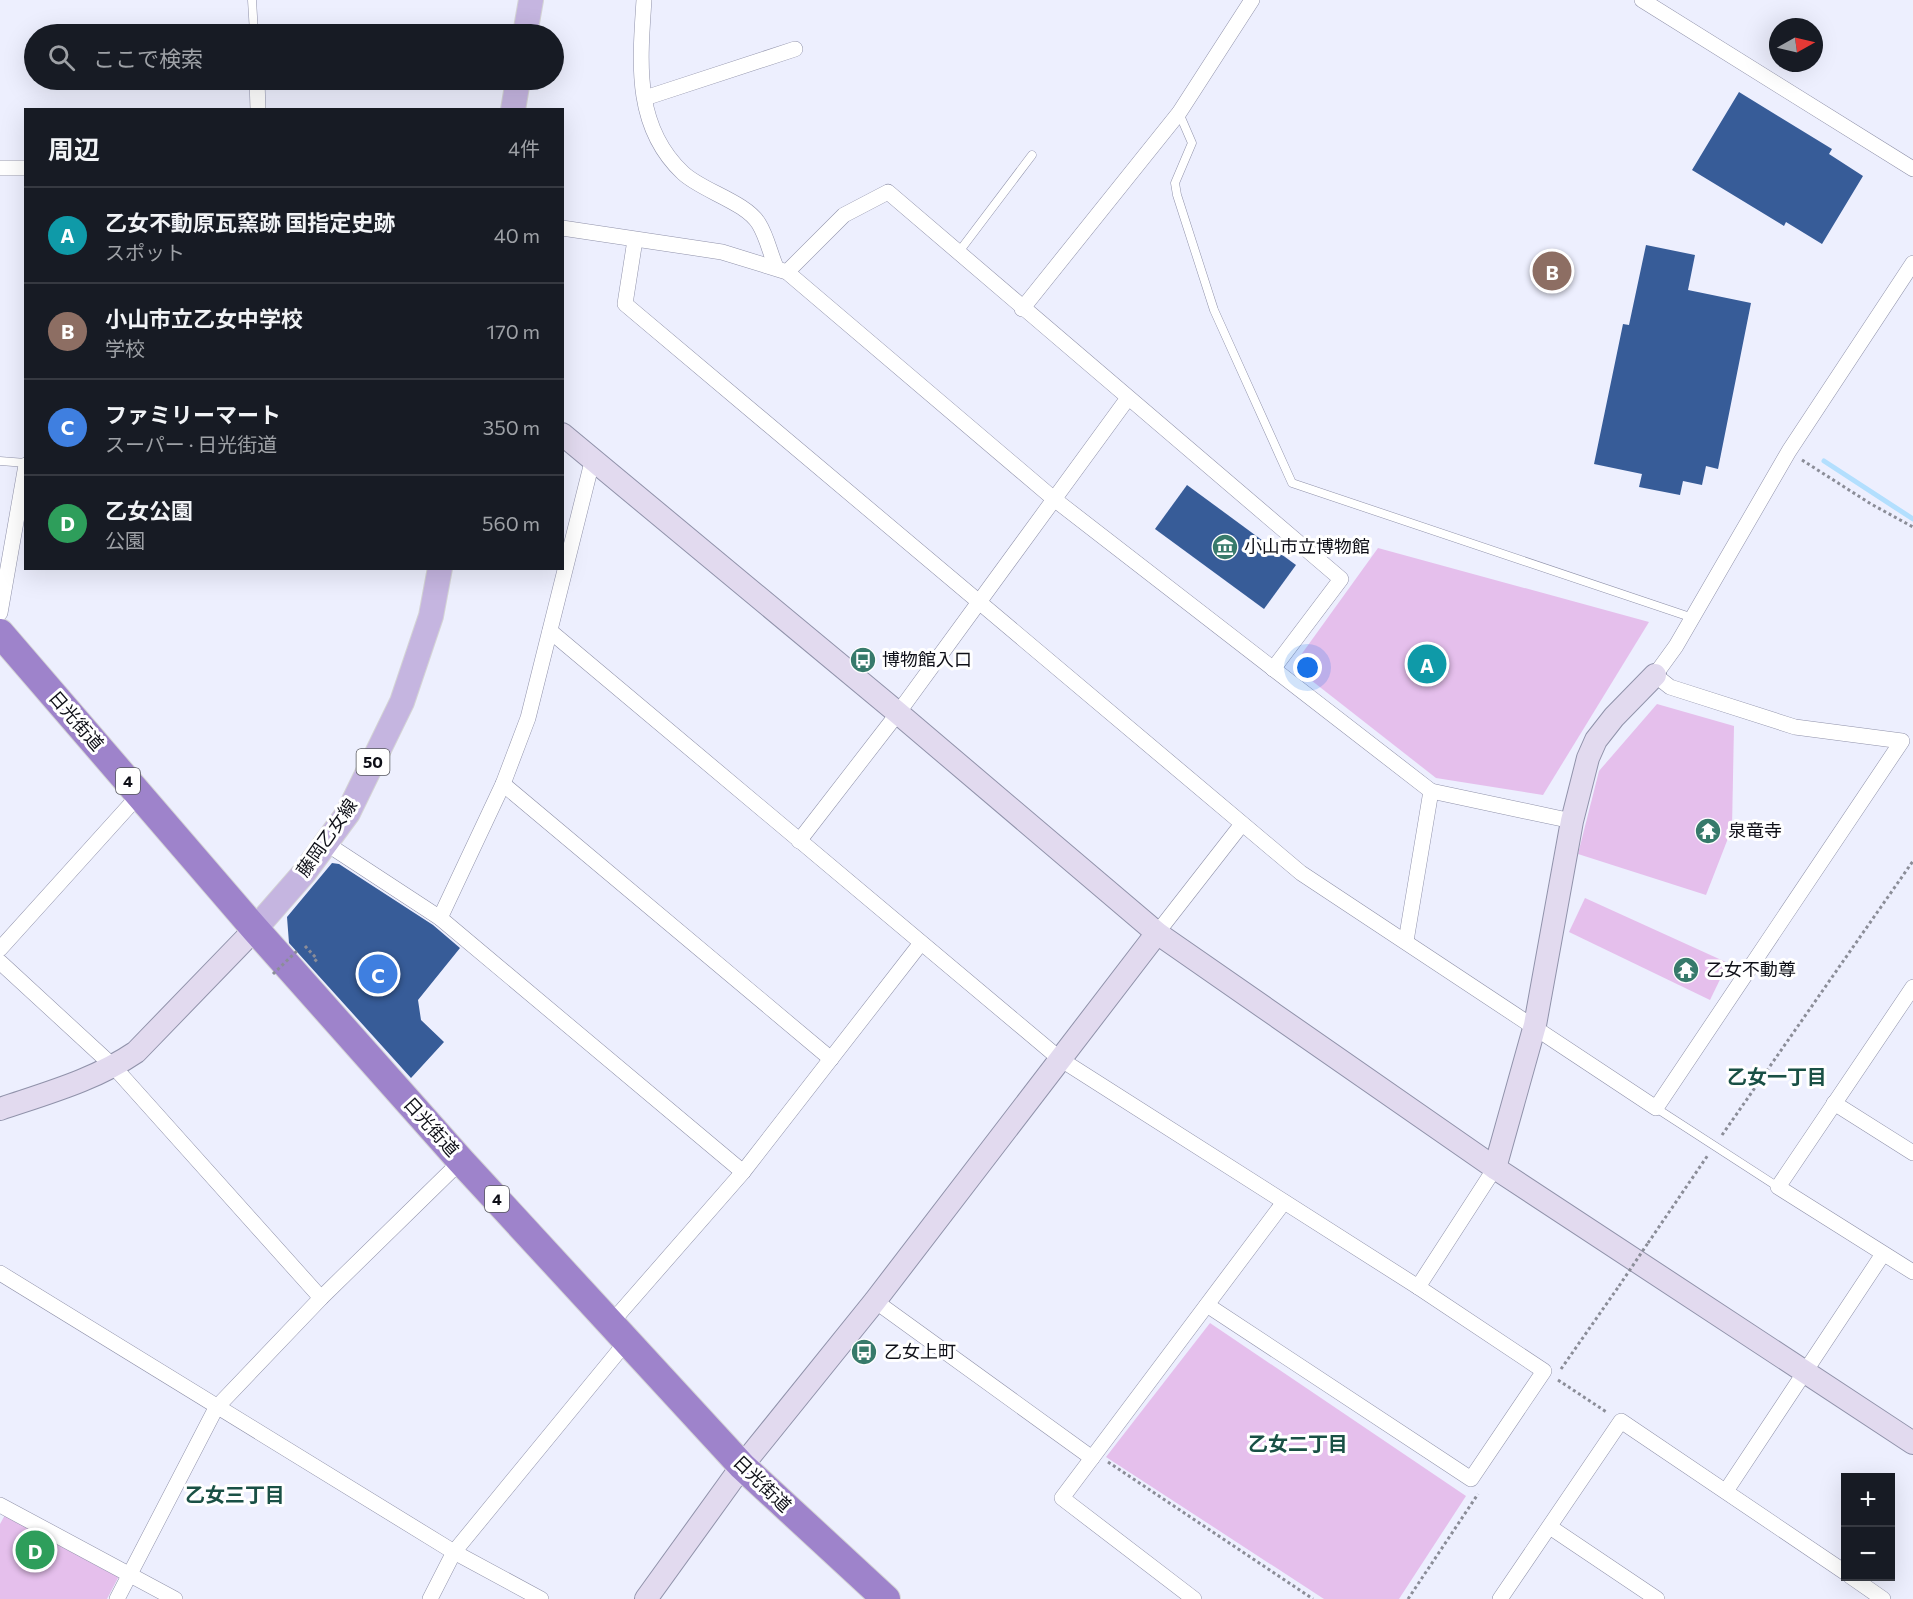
<!DOCTYPE html>
<html lang="ja">
<meta charset="utf-8">
<style>
:root{--surface:#171b24;--page:#20242c;--text:#f1f3f6;--muted:#9ea1a6;--line:#363941;--accent:#b45309}
body{margin:0;font-family:Commissioner,"Noto Sans JP",sans-serif;background:var(--page);color:var(--text)}
.controls{position:absolute;right:18px;bottom:18px;display:grid;overflow:hidden;border-radius:0px;box-shadow:0 6px 24px #0002}
.controls button{width:54px;height:54px;display:grid;place-items:center;padding:0;border:0;border-bottom:2px solid var(--line);background:var(--surface);color:var(--text);font:30px sans-serif}
.compass{position:absolute;left:1769px;top:18px;width:54px;height:54px;border-radius:50%;background:var(--surface);box-shadow:0 6px 24px #0002;rotate:82deg}
.you{position:absolute;left:1308px;top:668px;width:21px;height:21px;margin:-15px;border:4px solid #fff;border-radius:50%;background:#1a73e8;box-shadow:0 0 0 9px #1a73e833}
.badge{display:grid;place-items:center;width:39px;height:39px;border-radius:50%;background:var(--accent);color:#fff;font-size:20px;font-weight:700}
.pin{position:absolute;translate:-50% -50%;border:3px solid #fff;box-shadow:0 2px 6px #0006}
.list{margin:0;padding:0;list-style:none}
h2{display:flex;justify-content:space-between;align-items:center;height:78px;margin:0;padding:0 24px;font-size:26px}
h2 small{font-size:20px;font-weight:400;color:var(--muted)}
.list li{display:grid;grid-template-columns:39px 1fr auto;gap:18px;align-items:center;box-sizing:border-box;height:96px;padding:0 24px;border-top:2px solid var(--line)}
.list b{display:block;font-size:22px;white-space:nowrap}
.list p{margin:0;font-size:20px;white-space:nowrap;color:var(--muted)}
.list em{font-size:20px;font-style:normal;color:var(--muted)}
.icon{flex:none;width:33px;height:33px;fill:none;stroke:currentColor;stroke-width:2;stroke-linecap:round;stroke-linejoin:round}
.map{position:relative;flex:none;width:1913px;height:1599px;overflow:hidden}
.search{position:absolute;background:var(--surface);box-shadow:0 6px 24px #0002;left:24px;top:24px;width:540px;height:66px;display:flex;align-items:center;gap:15px;box-sizing:border-box;padding:0 21px;border-radius:33px;color:var(--muted);font-size:22px}
.panel{position:absolute;background:var(--surface);box-shadow:0 6px 24px #0002;left:24px;top:108px;width:540px;height:462px;border-radius:0px}
.map>svg:first-child{display:block}
.green{fill:#e5bfec}
.lines{fill:none;stroke-linecap:round;stroke-linejoin:round}
.stream{stroke:#b3dffe;stroke-width:5}
.building{fill:#375c98}
.lane-casing{stroke:#9092aa;stroke-width:9}
.street-casing{stroke:#9092aa;stroke-width:16}
.secondary-casing{stroke:#9092aa;stroke-width:24}
.primary-casing{stroke:#d4d4d5;stroke-width:26}
.highway-casing{stroke:#d4d4d5;stroke-width:30}
.path{stroke:#8b8d98;stroke-width:3;stroke-dasharray:3 3;stroke-linecap:butt}
.lane{stroke:#fff;stroke-width:8}
.street{stroke:#fff;stroke-width:15}
.secondary{stroke:#e2daef;stroke-width:22}
.primary{stroke:#c5b5e0;stroke-width:24}
.highway{stroke:#9e83cb;stroke-width:28}
.path-bridge{stroke:#8b8d98;stroke-width:3;stroke-dasharray:3 3;stroke-linecap:butt}
.labels{text-anchor:middle;stroke-width:6;stroke-linejoin:round;paint-order:stroke}
.shield{fill:#fff;stroke:#56575d;stroke-width:1.5}
.shield-label{font-size:16px;font-weight:bold;fill:#0e0f17}
.poi-label{font-size:18px;fill:#0e0f17;stroke:#fff;text-anchor:start}
.street-label{font-size:18px;fill:#0e0f17;stroke:#fff}
.neighbourhood-label{font-size:20px;font-weight:bold;fill:#195045;stroke:#fff}
</style>
<div class="map">
<svg width="1913" height="1599" viewBox="0 0 1913 1599">
<rect width="100%" height="100%" fill="#edeffe"/>
<!-- green -->
<g class="green">
<polygon points="1378,548 1649,622 1543,795 1436,778 1293,666"/>
<polygon points="1657,704 1734,726 1732,828 1706,895 1578,854 1599,771"/>
<polygon points="1585,898 1728,963 1710,1000 1569,932"/>
<polygon points="1210,1323 1466,1496 1399,1599 1324,1599 1106,1457"/>
<polygon points="5,1515 119,1576 107,1599 0,1599 0,1524"/>
</g>
<g class="lines">
<!-- stream -->
<polyline class="stream" points="1824,461 1913,519"/>
</g>
<!-- building -->
<g class="building">
<polygon points="1739,92 1832,149 1829,154 1863,176 1822,244 1786,222 1784,226 1692,170"/>
<polygon points="1646,245 1695,255 1688,290 1751,303 1718,469 1706,466 1702,485 1683,481 1680,495 1639,487 1642,474 1594,464 1623,324 1629,325"/>
<polygon points="1187,485 1296,565 1264,609 1155,529"/>
<polygon points="332,863 339,864 433,925 460,948 418,1000 421,1020 444,1042 411,1078 289,943 287,917"/>
</g>
<g class="lines">
<!-- lane casing -->
<g class="lane-casing">
<g id="lane">
<polyline points="252,0 254,33"/>
<polyline points="1179,113 1192,143 1175,183 1177,195 1214,310 1292,483 1693,618"/>
<polyline points="958,253 1032,155"/>
<polyline points="0,461 26,463"/>
<polyline points="1656,1108 1778,1187"/>
</g>
</g>
<!-- street casing -->
<g class="street-casing">
<g id="street">
<path d="M644 0C640 61 633 126 683 173 702 191 746 202 759 224 767 237 770 253 776 267"/>
<polyline points="1642,0 1913,169"/>
<polyline points="254,33 254,34"/>
<polyline points="257,80 258,110"/>
<polyline points="645,98 795,49"/>
<polyline points="0,168 26,168"/>
<polyline points="562,228 722,252 787,272 1054,499 1431,791 1572,821"/>
<polyline points="635,240 625,304 1301,873 1656,1108 1902,741 1795,727 1670,687 1655,675 1676,646 1789,451 1913,263"/>
<polyline points="787,272 844,215 888,192 1341,579 1273,669"/>
<polyline points="1022,309 1179,113 1252,0"/>
<polyline points="0,613 26,465"/>
<polyline points="550,631 1060,1059 1418,1287 1544,1371 1471,1479 1207,1305"/>
<polyline points="503,784 831,1059"/>
<polyline points="799,841 898,713 1128,398"/>
<polyline points="327,844 440,918 743,1172"/>
<polyline points="440,918 503,784 528,718 593,458"/>
<polyline points="1157,933 1242,824"/>
<polyline points="1406,941 1431,791"/>
<polyline points="0,949 139,795"/>
<polyline points="0,962 114,1067 321,1298"/>
<polyline points="1913,987 1778,1187 1913,1272"/>
<polyline points="1834,1103 1913,1153"/>
<polyline points="0,1273 454,1552 541,1599"/>
<polyline points="1418,1287 1495,1168"/>
<polyline points="875,1301 1092,1458"/>
<polyline points="611,1323 743,1172 921,943"/>
<polyline points="1726,1491 1883,1254"/>
<polyline points="0,1505 175,1599"/>
<polyline points="1550,1527 1657,1599"/>
<polyline points="1850,1576 1883,1599"/>
<polyline points="117,1599 216,1408 321,1298 461,1161"/>
<polyline points="430,1599 454,1552 627,1341"/>
<polyline points="1194,1599 1062,1498 1284,1202"/>
<polyline points="1500,1599 1621,1421 1846,1573"/>
</g>
</g>
<!-- secondary casing -->
<g class="secondary-casing">
<g id="secondary">
<polyline points="562,434 898,713 1157,933 1495,1168 1913,1443"/>
<path d="M0 1109C47 1093 95 1080 136 1052L255 929"/>
<polyline points="1495,1168 1535,1025 1572,821 1588,758 1596,740 1614,717 1655,675"/>
<polyline points="646,1599 742,1466 875,1301 1157,933"/>
</g>
</g>
<!-- primary casing -->
<g class="primary-casing">
<g id="primary">
<polyline points="525,34 531,0"/>
<polyline points="513,110 518,80"/>
<polyline points="255,929 304,873 348,813 402,702 431,616 440,568"/>
</g>
</g>
<!-- highway casing -->
<g class="highway-casing">
<polyline id="highway" points="0,633 255,929 461,1161 742,1466 886,1599"/>
</g>
<!-- path -->
<g class="path">
<polyline points="1802,460 1871,504 1913,527"/>
<polyline points="305,946 317,959 314,962"/>
<polyline points="1722,1135 1913,861"/>
<polyline points="1648,1243 1708,1155"/>
<polyline points="1561,1369 1619,1286"/>
<polyline points="1558,1380 1608,1413"/>
<polyline points="1108,1462 1313,1599"/>
<polyline points="1408,1599 1478,1494"/>
</g>
<!-- lane -->
<use href="#lane" class="lane"/>
<!-- street -->
<use href="#street" class="street"/>
<!-- secondary -->
<use href="#secondary" class="secondary"/>
<!-- primary -->
<use href="#primary" class="primary"/>
<!-- highway -->
<use href="#highway" class="highway"/>
<!-- path-bridge -->
<g class="path-bridge">
<polyline points="273,974 298,950"/>
<polyline points="1619,1286 1648,1243"/>
</g>
</g>
<!-- icons -->
<defs>
<g id="museum-disc" transform="scale(1.35)"><circle r="9.5" fill="#377a6b" stroke="#fff"/><path d="M0-6L6-3V-2H-6V-3ZM-5-1h2V3h-2ZM-1-1h2V3h-2ZM3-1h2V3H3ZM-6 4H6V6H-6Z" fill="#fff"/></g>
<g id="bus-disc" transform="scale(1.35)"><circle r="9.5" fill="#377a6b" stroke="#fff"/><path d="M-5-6H5V4H4V6H2V4H-2V6H-4V4H-5ZM-3.5-4V0h7V-4ZM-3.5 1.2v1.5H-2V1.2ZM2 1.2v1.5H3.5V1.2Z" fill="#fff"/></g>
<g id="temple-disc" transform="scale(1.35)"><circle r="9.5" fill="#377a6b" stroke="#fff"/><path d="M0-6L5-2H3V0L6.5 2.5H4V6H1.5V3h-3V6H-4V2.5H-6.5L-3 0V-2H-5Z" fill="#fff"/></g>
</defs>
<g fill-rule="evenodd">
<use href="#museum-disc" x="1225" y="547"/>
<use href="#bus-disc" x="863" y="660"/>
<use href="#temple-disc" x="1708" y="831"/>
<use href="#temple-disc" x="1686" y="970"/>
<use href="#bus-disc" x="864" y="1352"/>
</g>
<g class="labels">
<!-- shield labels -->
<g class="shield">
<rect x="356.5" y="749" width="33" height="26" rx="4.5"/>
<rect x="116" y="768" width="24" height="26" rx="4.5"/>
<rect x="485" y="1186" width="24" height="26" rx="4.5"/>
</g>
<g class="shield-label">
<text x="373" y="768">50</text>
<text x="128" y="787">4</text>
<text x="497" y="1205">4</text>
</g>
<!-- poi labels -->
<g class="poi-label">
<text x="1244" y="553">小山市立博物館</text>
<text x="882" y="666">博物館入口</text>
<text x="1728" y="837">泉竜寺</text>
<text x="1706" y="976">乙女不動尊</text>
<text x="884" y="1358">乙女上町</text>
</g>
<!-- street labels -->
<g class="street-label">
<text transform="translate(76 721) rotate(49)" y="6">日光街道</text>
<text transform="translate(327 838) rotate(-55)" y="6">藤岡乙女線</text>
<text transform="translate(431 1127) rotate(48)" y="6">日光街道</text>
<text transform="translate(762 1484) rotate(44)" y="6">日光街道</text>
</g>
<!-- neighbourhood labels -->
<g class="neighbourhood-label">
<text x="1777" y="1084">乙女一丁目</text>
<text x="1298" y="1451">乙女二丁目</text>
<text x="235" y="1502">乙女三丁目</text>
</g>
</g>
</svg>
<div class="controls">
<button>+</button>
<button>−</button>
</div>
<svg class="compass" viewBox="-18 -18 36 36"><path d="M0-13l5 13h-10z" fill="#e53935"/><path d="M0 13l5-13h-10z" fill="#9ea1a6"/></svg>
<div class="you"></div>
<div class="pin badge" style="left:1427px;top:664px;background:#0f9aa8">A</div>
<div class="pin badge" style="left:1552px;top:271px;background:#8d6e63">B</div>
<div class="pin badge" style="left:378px;top:974px;background:#3f7fe0">C</div>
<div class="pin badge" style="left:35px;top:1550px;background:#2e9e5b">D</div>
<div class="search"><svg class="icon" aria-label="search" viewBox="0 0 24 24"><circle cx="10" cy="10" r="6"/><path d="M15 15l6 6"/></svg>ここで検索</div>
<section class="panel">
<h2>周辺<small>4件</small></h2>
<ul class="list">
<li><span class="badge" style="background:#0f9aa8">A</span><div><b>乙女不動原瓦窯跡 国指定史跡</b><p>スポット</p></div><em>40 m</em></li>
<li><span class="badge" style="background:#8d6e63">B</span><div><b>小山市立乙女中学校</b><p>学校</p></div><em>170 m</em></li>
<li><span class="badge" style="background:#3f7fe0">C</span><div><b>ファミリーマート</b><p>スーパー · 日光街道</p></div><em>350 m</em></li>
<li><span class="badge" style="background:#2e9e5b">D</span><div><b>乙女公園</b><p>公園</p></div><em>560 m</em></li>
</ul>
</section>
</div>
